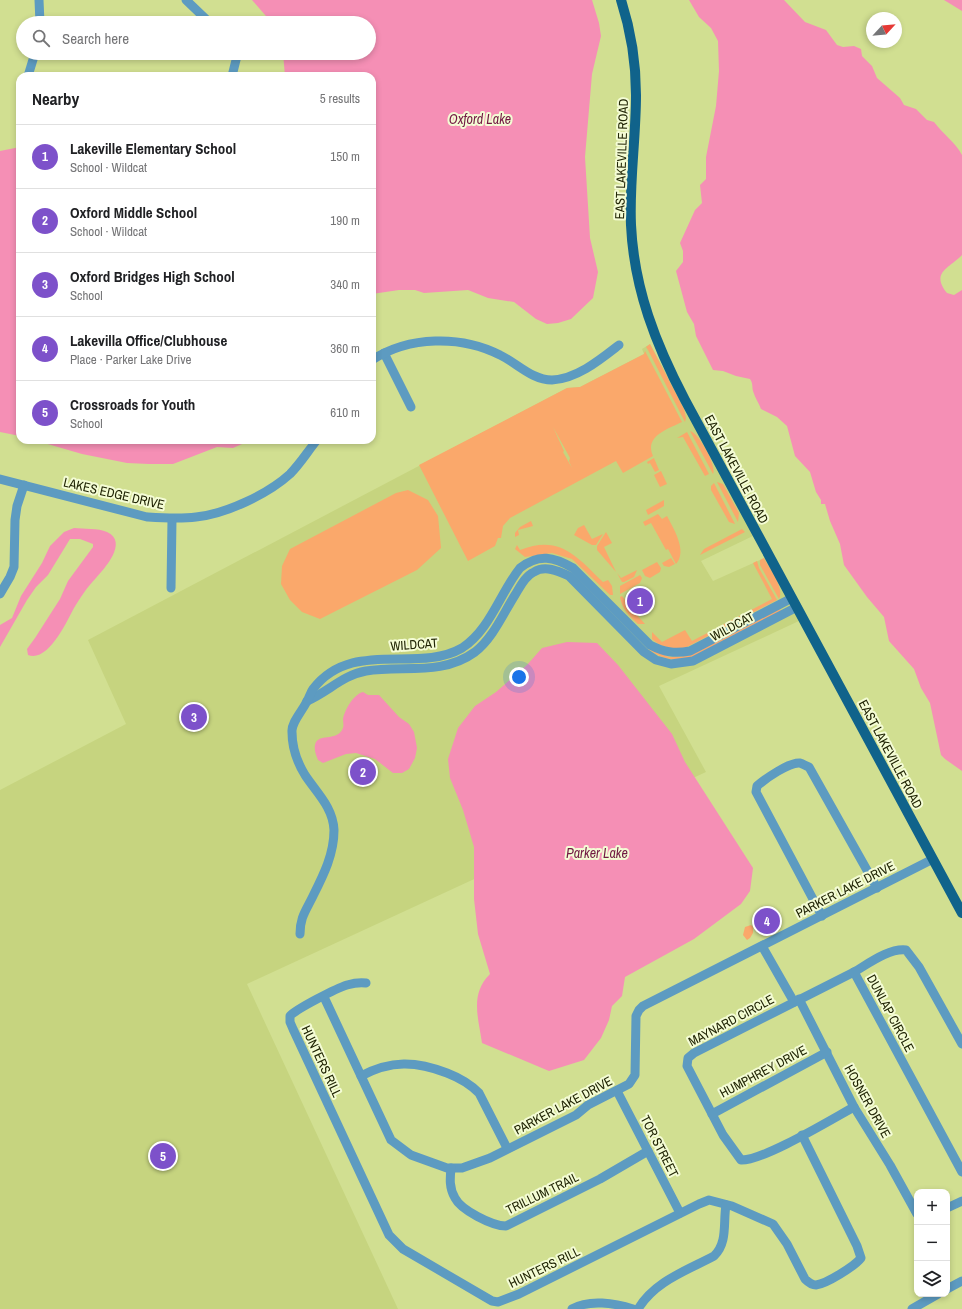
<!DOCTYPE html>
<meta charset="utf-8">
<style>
:root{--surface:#fff;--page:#f2f2f2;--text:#202124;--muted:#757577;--line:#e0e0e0;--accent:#7d51ca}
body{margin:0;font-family:"Archivo Narrow",sans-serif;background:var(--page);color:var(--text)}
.controls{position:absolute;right:12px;bottom:12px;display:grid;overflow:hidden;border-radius:8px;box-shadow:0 2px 6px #0003}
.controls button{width:36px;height:36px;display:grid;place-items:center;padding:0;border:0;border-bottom:1px solid var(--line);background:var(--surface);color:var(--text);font:20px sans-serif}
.compass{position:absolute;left:866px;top:12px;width:36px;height:36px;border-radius:50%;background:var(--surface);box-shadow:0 2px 6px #0003;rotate:64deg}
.you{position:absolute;left:519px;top:677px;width:14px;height:14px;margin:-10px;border:3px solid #fff;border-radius:50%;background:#1a73e8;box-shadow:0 0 0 6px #1a73e833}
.badge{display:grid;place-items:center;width:26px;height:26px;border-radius:50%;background:var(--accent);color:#fff;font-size:13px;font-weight:700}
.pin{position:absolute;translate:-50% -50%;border:2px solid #fff;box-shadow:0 1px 4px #0006}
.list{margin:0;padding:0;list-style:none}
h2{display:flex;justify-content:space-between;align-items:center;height:52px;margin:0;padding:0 16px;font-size:17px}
h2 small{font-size:13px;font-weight:400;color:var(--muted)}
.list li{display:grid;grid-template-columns:26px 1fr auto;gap:12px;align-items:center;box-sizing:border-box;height:64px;padding:0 16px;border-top:1px solid var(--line)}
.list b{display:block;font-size:15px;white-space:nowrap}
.list p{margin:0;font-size:13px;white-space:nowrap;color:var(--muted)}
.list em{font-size:13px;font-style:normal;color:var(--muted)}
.icon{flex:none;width:22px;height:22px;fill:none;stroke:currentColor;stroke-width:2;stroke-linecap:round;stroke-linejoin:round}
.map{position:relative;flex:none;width:962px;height:1309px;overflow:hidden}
.search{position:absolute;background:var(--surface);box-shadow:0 2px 6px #0003;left:16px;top:16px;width:360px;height:44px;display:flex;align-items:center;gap:10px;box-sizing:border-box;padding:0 14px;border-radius:22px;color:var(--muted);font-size:15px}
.panel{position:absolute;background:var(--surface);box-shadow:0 2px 6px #0003;left:16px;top:72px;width:360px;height:372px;border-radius:12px}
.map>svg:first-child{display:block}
.built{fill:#c6d47f}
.green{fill:#faa86b;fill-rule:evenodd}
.water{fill:#f58fb5}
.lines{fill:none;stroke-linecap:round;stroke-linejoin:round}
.minor{stroke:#5d9bc1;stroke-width:9}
.major{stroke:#10638b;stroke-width:10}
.labels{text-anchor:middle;stroke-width:4;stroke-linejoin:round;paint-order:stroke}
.street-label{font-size:13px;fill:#202404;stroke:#f4fcd5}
.water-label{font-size:14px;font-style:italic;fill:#721943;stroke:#f4fcd5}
</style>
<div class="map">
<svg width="962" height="1309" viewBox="0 0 962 1309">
<rect width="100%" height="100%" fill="#d1df91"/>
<!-- built -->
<polygon class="built" points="650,344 755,535 701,561 713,581 767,557 801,620 659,686 706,772 247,984 398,1309 0,1309 0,790 126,724 88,640 567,388 580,387 644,354 642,349"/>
<!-- green -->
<g class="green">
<polygon points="650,344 684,409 686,418 685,422 648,350 646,347"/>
<path d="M645 351 682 422C668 429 644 436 653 456L623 473 616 461 510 518 503 526 501 538H498L495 546 468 561 419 465 567 388 580 387 644 354ZM553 427 570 458 569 461 572 468 563 452 564 451Z"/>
<path d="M690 431C699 433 717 466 713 474Z"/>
<polygon points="687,432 709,474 705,476 683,437 677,438"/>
<polygon points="654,458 659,470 655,472 650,463 648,464 647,462"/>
<polygon points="661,471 667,484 660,487 654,475"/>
<polygon points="717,482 723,484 739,513 738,522"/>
<polygon points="714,483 734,522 735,524 729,522 711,490 711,486"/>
<polygon points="408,490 428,500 438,516 441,548 417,570 320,619 302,612 290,600 281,584 282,566 290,549 396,493"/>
<polygon points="664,500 664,506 648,515 646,510"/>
<path d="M658 514 662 519 667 516C673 528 688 551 676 564L668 549 666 550 651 523 645 526 643 522Z"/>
<polygon points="531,521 533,526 518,530 519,535 515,537 515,533 520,527"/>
<polygon points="584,525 592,539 603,534 596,545 592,545 574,535 578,528"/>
<polygon points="742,529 745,532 700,555 704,549"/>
<polygon points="606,532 612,543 604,547 616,572 597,550 597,546"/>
<path d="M517 545 520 550C560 534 577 557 603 582L608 580 612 586 613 595H610L572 559 552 553 525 557 515 549Z"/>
<polygon points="671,558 675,564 669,567 664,566 662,563"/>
<path d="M764 558C769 568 785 588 779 599L760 565V560Z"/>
<path d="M757 561 759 568 777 600 685 648C674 652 661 647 652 639V632L662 642 685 630 692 641 772 599 753 563Z"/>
<polygon points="657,562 661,568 660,572 650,578 645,576 642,570"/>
<polygon points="637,570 634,577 624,582 622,582 617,573 621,578"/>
<polygon points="640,575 642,578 640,583 620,594 620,586"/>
<path d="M622 596 635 613 645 624H638C629 616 622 609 620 597Z"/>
<path d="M780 609 781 611 688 659C670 661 658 658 645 646L669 657 687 656Z"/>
<polygon points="751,925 753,927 753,933 750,938 747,940 743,935 745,927"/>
</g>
<!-- water -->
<g class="water">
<polygon points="252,0 592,0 599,23 601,36 592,74 585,157 590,238 598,272 593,298 571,319 558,323 547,324 536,319 514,302 488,298 468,290 424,293 415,290 399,290 372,294 372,76 285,76 283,53 369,53 369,23 272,23"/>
<path d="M689 0H784L805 22 826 30 837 45 843 47 854 46 861 49 862 56 872 66 877 78 900 98 904 105 916 109 927 120 934 122C943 134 955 142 962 155V255C950 268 930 272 947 293L954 295 962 290V771L945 759 941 755 930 703 921 688 914 669 889 641 884 617 867 597 844 565 840 544 830 521 825 504H821V500L816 492 810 472 795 456 787 426 777 417 761 409C759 403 755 398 753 391 752 387 753 383 750 379L736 376 723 371 713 370 696 336 694 324 687 312 676 271 683 262V251L680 243 695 210 702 203 700 185 706 179V157L716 106 719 71 718 41 711 28 699 17Z"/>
<polygon points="944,0 962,0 962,11"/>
<polygon points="20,147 20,436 0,432 0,151"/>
<polygon points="34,440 251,440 233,448 217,447 173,464 149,464 127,463 82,454"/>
<path d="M74 528C84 529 98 528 107 532 129 542 104 569 96 578 88 586 80 598 74 608 67 621 48 663 28 655L27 649 35 638 60 599 68 581 93 547V544L80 539H70L48 575 36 587 27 600 0 647V625L12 618 21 596 42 563 50 546 64 532Z"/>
<path d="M567 642 597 643 618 665 672 734 685 762 753 868 750 891 741 904 694 939 625 977 622 996 612 1006 609 1020 601 1038 584 1060 549 1071 482 1043C478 1016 470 994 490 974L478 934 474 899V847L463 810 450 778 448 759 458 728 475 706 496 692 527 665 542 648Z"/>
<path d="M363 692 368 695H379L399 717 409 724 414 732 417 748 415 758 409 769 402 773H393L375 759 356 753 346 754 323 763 318 760C316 755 313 748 316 742 321 734 338 741 343 728 344 725 343 722 343 719 345 709 354 694 363 692Z"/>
</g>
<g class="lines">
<!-- minor -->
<g class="minor">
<polyline points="39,0 40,23"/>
<polyline points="186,0 210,23"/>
<polyline points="28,76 35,53"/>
<polyline points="232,76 237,56 236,53"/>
<polyline points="384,353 411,407"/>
<path d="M372 360C409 336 461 335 500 355 517 363 532 380 552 380 577 379 601 359 619 345"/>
<path d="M0 479 147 517C164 518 180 519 196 517 226 514 268 494 290 474 300 464 308 451 317 440"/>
<polyline points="171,588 172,519"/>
<polyline points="0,594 10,577 14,567 15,520 17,506 24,485"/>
<path d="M307 701C328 692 343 675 366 671 403 665 442 676 475 652 493 638 503 614 515 595 520 587 525 576 534 572 545 565 558 571 569 576L644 652 656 660 671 664 693 661 797 607"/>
<path d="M822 916 756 792 757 786C765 779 789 762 800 763 803 764 806 766 809 767L877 888"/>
<path d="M300 934C300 918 305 912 312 898 323 876 334 855 334 830 333 807 316 792 305 775 297 762 292 747 292 732 291 723 302 711 306 703 309 699 310 693 313 689 352 638 417 674 462 648 490 630 500 593 520 568 539 553 554 557 573 568L650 645C664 652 674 654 690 651L792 598"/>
<polyline points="762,946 794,1002"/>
<path d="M854 972 694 1053 688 1058 687 1066 723 1135 741 1160C763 1161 832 1119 854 1107"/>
<path d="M366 983C359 982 354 983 347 985 337 988 296 1009 290 1016V1022L293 1029 389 1235 403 1249 492 1301 498 1302 519 1294 699 1204 709 1200 732 1206 773 1224 787 1244 805 1279C808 1282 811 1285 816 1285 826 1284 855 1266 861 1258L857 1246 802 1135"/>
<polyline points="324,997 391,1140 411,1155 447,1168 462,1168 490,1158 576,1115 588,1105 629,1084 635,1075 636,1016 639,1010 643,1006 933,859"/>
<polyline points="799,999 854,1107 890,1165 917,1214"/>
<path d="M962 1044 919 967 906 950C889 948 868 964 854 972L962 1172"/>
<path d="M361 1076C391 1060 416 1061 447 1073 460 1078 469 1083 479 1093L507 1148"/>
<polyline points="617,1091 680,1213"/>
<polyline points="712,1114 827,1052"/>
<path d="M451 1168C450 1178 449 1188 455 1198 461 1210 492 1226 506 1226L600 1179 648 1151"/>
<polyline points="947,1208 962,1201"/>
<polyline points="947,1289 962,1281"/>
<path d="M572 1309C589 1299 615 1303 633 1309"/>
<path d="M638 1309C655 1281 686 1271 714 1256 728 1243 723 1222 726 1205"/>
<polyline points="912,1309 938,1294"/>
</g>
<!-- major -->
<path class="major" d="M621 0C631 31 636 63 636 95 636 139 629 182 631 225 634 289 656 345 685 400L962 913"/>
</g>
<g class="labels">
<!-- street labels -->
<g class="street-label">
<text transform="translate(621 159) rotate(-88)" y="5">EAST LAKEVILLE ROAD</text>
<text transform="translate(737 469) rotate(62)" y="5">EAST LAKEVILLE ROAD</text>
<text transform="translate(114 493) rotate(13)" y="5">LAKES EDGE DRIVE</text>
<text transform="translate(732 626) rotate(-28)" y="5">WILDCAT</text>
<text transform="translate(414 644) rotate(-4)" y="5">WILDCAT</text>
<text transform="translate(891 754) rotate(62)" y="5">EAST LAKEVILLE ROAD</text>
<text transform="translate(845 889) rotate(-27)" y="5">PARKER LAKE DRIVE</text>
<text transform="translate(891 1013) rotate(62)" y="5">DUNLAP CIRCLE</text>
<text transform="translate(731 1020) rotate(-28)" y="5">MAYNARD CIRCLE</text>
<text transform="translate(322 1061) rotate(65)" y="5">HUNTERS RILL</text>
<text transform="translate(763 1071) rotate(-28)" y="5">HUMPHREY DRIVE</text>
<text transform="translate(868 1101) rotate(61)" y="5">HOSNER DRIVE</text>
<text transform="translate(563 1105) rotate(-28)" y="5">PARKER LAKE DRIVE</text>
<text transform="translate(660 1146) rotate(63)" y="5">TOR STREET</text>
<text transform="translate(542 1193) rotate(-26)" y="5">TRILLUM TRAIL</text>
<text transform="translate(544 1267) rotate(-26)" y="5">HUNTERS RILL</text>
</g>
<!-- water labels -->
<g class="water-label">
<text x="480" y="124">Oxford Lake</text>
<text x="597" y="858">Parker Lake</text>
</g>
</g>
</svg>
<div class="controls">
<button>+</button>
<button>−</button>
<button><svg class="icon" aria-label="layers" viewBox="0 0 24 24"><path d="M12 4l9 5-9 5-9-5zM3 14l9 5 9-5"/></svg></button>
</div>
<svg class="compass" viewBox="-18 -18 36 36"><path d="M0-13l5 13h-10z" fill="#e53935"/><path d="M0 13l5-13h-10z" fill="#757577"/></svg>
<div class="you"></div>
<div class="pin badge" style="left:640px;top:601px">1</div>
<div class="pin badge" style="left:363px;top:772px">2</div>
<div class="pin badge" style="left:194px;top:717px">3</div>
<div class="pin badge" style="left:767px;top:921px">4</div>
<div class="pin badge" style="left:163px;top:1156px">5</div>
<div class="search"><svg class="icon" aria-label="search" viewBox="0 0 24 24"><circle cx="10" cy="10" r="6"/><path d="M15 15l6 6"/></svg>Search here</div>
<section class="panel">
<h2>Nearby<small>5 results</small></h2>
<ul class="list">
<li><span class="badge">1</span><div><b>Lakeville Elementary School</b><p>School · Wildcat</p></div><em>150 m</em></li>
<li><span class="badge">2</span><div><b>Oxford Middle School</b><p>School · Wildcat</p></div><em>190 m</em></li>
<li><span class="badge">3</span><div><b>Oxford Bridges High School</b><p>School</p></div><em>340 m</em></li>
<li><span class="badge">4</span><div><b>Lakevilla Office/Clubhouse</b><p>Place · Parker Lake Drive</p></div><em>360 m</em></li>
<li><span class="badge">5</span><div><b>Crossroads for Youth</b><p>School</p></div><em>610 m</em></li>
</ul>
</section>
</div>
